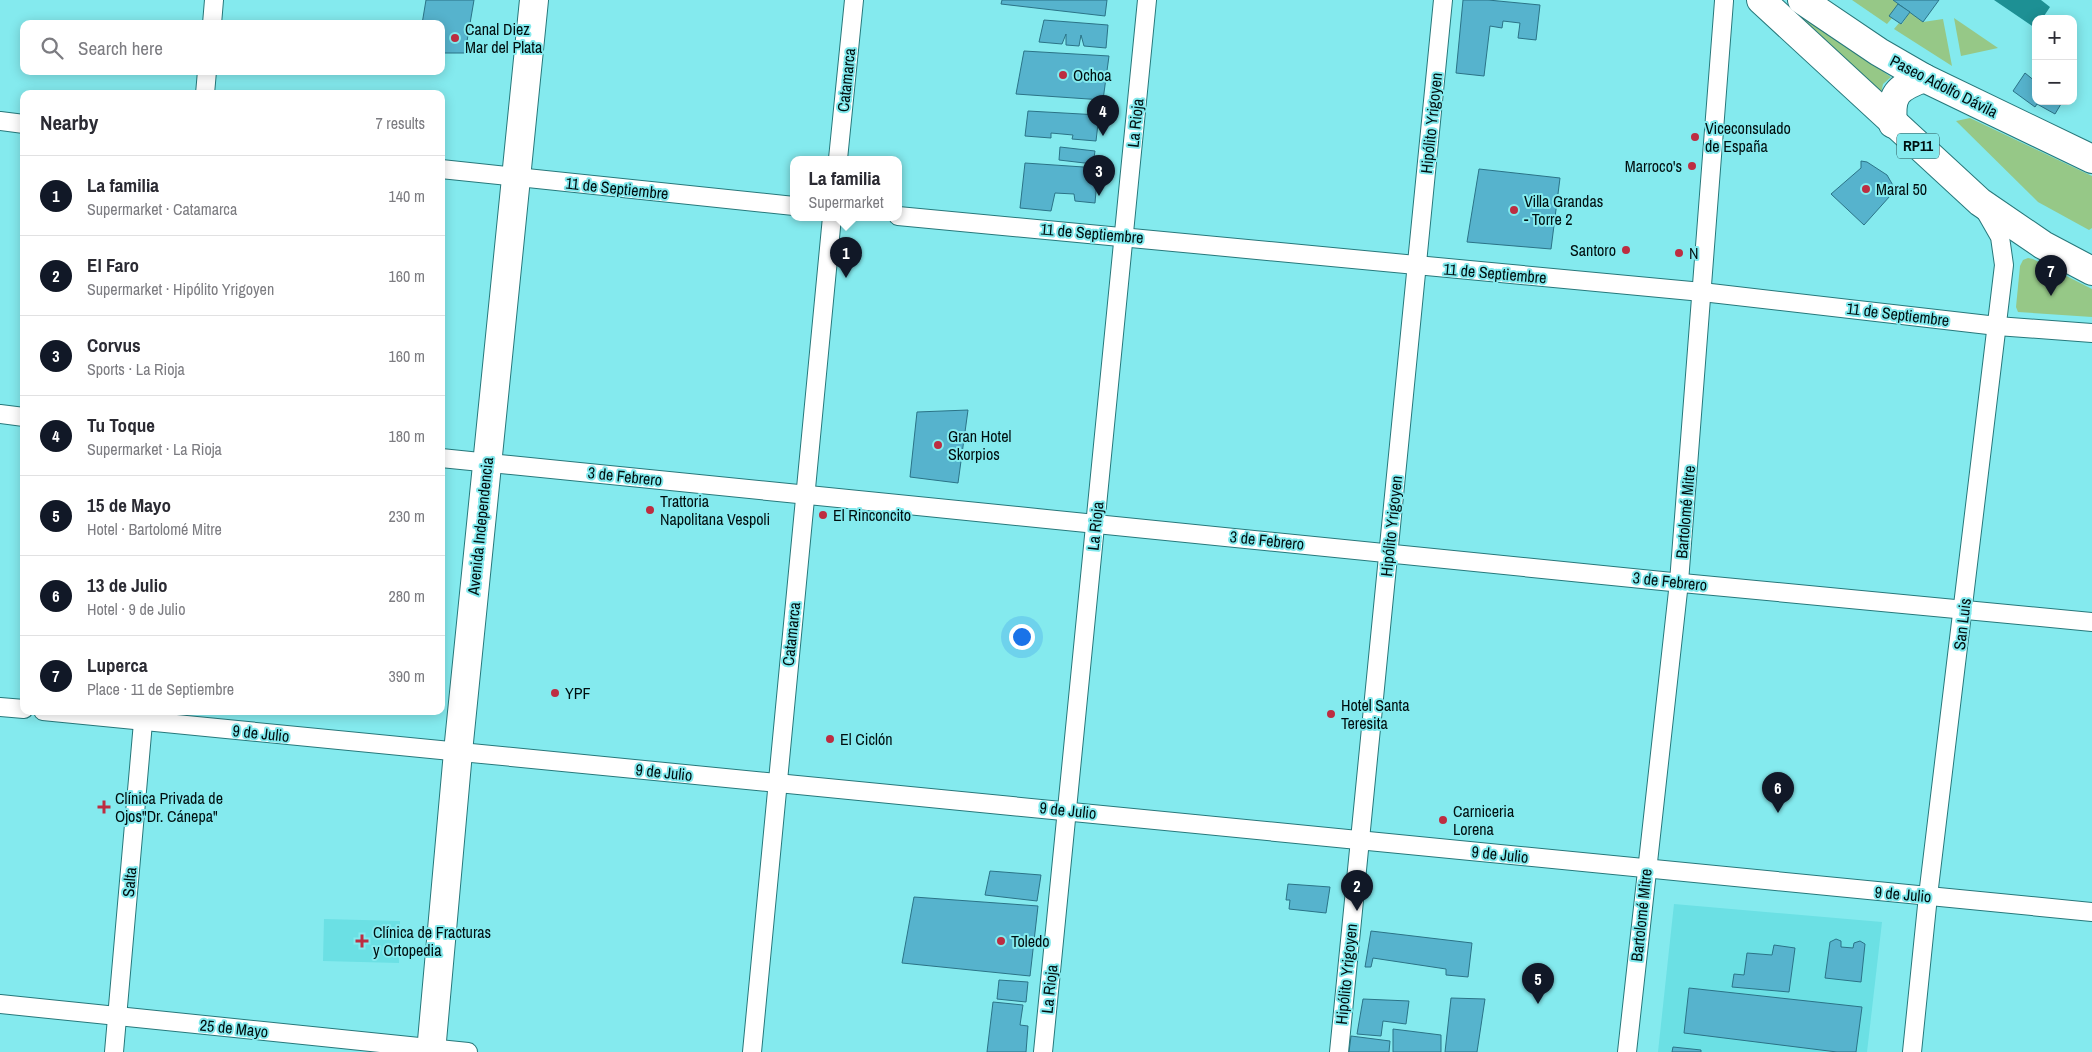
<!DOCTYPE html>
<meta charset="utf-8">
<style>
:root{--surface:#fff;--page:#f7f7f7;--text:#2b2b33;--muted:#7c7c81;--line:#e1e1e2;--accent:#111827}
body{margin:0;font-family:"Archivo Narrow",sans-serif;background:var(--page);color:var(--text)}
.controls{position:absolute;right:15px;top:15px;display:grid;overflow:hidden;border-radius:10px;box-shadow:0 2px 12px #0003}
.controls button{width:45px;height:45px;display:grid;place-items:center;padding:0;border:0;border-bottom:1px solid var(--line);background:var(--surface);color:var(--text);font:25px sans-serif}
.you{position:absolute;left:1021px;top:636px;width:18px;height:18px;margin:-12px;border:4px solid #fff;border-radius:50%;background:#1a73e8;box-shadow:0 0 0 8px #1a73e833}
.badge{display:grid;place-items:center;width:32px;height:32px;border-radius:50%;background:var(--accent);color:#fff;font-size:16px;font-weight:700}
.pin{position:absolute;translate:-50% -41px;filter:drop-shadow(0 1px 2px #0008)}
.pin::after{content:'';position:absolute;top:26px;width:18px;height:15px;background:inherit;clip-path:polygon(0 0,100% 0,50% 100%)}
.popup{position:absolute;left:790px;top:156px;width:112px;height:65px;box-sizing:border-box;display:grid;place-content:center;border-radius:10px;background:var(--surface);filter:drop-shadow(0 1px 4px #0005);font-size:16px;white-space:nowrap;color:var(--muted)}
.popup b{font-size:19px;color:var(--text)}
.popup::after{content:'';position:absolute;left:50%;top:100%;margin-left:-10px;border:10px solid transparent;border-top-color:var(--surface)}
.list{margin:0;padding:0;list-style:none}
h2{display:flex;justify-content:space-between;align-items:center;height:65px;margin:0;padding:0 20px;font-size:21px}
h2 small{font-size:16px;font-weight:400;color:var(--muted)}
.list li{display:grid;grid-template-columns:32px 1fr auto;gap:15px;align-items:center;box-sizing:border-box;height:80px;padding:0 20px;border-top:1px solid var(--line)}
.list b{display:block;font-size:19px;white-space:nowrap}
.list p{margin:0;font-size:16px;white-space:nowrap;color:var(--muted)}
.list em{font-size:16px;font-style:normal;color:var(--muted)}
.icon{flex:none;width:28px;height:28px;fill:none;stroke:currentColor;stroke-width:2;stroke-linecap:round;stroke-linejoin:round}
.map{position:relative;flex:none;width:2092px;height:1052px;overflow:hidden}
.search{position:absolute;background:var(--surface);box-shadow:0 2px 12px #0003;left:20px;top:20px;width:425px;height:55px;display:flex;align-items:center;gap:12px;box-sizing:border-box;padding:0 18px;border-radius:10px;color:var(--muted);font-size:19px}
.panel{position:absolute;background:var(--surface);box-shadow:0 2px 12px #0003;left:20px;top:90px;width:425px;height:625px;border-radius:10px}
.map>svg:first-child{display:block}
.built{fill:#6be0e4}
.green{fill:#96c887}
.water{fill:#1d9094}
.building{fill:#56b3cd;stroke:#2b7387}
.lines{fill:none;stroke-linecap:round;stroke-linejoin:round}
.street-casing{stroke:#27787b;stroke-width:20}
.primary-casing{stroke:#27787b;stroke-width:30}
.street{stroke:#fff;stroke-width:18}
.primary{stroke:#fff;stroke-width:28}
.poi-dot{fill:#bd2d41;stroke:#84eaee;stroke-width:2}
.labels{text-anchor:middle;stroke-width:4;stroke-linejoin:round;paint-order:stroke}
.shield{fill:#84eaee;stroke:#285153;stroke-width:1}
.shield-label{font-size:15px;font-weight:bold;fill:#000f10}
.poi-label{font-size:16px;fill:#000f10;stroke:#84eaee;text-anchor:start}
.street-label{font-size:16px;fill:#000f10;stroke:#84eaee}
</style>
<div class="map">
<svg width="2092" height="1052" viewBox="0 0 2092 1052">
<rect width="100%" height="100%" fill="#84eaee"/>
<!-- built -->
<g class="built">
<polygon points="1674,904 1882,922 1867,1052 1658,1052"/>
<polygon points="324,919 400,921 399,963 323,961"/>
</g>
<!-- green -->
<g class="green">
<polygon points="1779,0 1891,77 1883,84 1881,94"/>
<polygon points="1852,0 1893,0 1898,4 1890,16 1892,18 1887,24"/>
<polygon points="1910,12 1923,22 1943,19 1952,66 1894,29 1899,23 1902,24"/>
<polygon points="1954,18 1998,48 1961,56"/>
<polygon points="1970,118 2092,176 2092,228 2089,230 2038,202 1956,121"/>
<polygon points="2028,258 2033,259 2092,289 2092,317 2018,312 2016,307 2020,266 2023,260"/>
</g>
<!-- water -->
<polygon class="water" points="1994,0 2041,0 2050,7 2042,19 2036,19 2035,28"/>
<!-- building -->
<g class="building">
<polygon points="426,0 474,0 465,53 441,53 441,24 422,24"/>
<polygon points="1002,0 1107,0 1105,16 1001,4"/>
<polygon points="1463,0 1488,0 1540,5 1536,40 1518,38 1520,23 1503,21 1502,28 1490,26 1484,76 1456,73"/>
<polygon points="1893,0 1939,0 1923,22"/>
<polygon points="1898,4 1910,12 1901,24 1889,16"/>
<polygon points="1044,20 1108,25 1106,48 1084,46 1081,35 1079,46 1066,45 1066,34 1062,44 1039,42"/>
<polygon points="1024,51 1109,56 1103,100 1016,94"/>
<polygon points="2025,73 2036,82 2036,101 2058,101 2061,104 2055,114 2037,104 2035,107 2013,91"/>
<polygon points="1028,111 1099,115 1096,141 1072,139 1073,135 1051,133 1051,138 1025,136"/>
<polygon points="1060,147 1095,151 1093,164 1059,160"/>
<polygon points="1861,161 1867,162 1887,175 1898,194 1890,196 1864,225 1831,194 1861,168"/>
<polygon points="1025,163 1098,168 1095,203 1075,201 1074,194 1055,193 1051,211 1020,208"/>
<polygon points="1479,169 1560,178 1551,249 1467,242"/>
<polygon points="968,410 958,483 910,477 917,412"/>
<polygon points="990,871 1041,875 1037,901 985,895"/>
<polygon points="1288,884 1330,887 1326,913 1289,909 1290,900 1286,900"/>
<polygon points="914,897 1038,906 1030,976 902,963"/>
<polygon points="1371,931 1472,943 1468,977 1446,975 1446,969 1373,958 1371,967 1365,967"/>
<polygon points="1836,939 1841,941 1841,947 1853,948 1854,943 1860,941 1865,944 1861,982 1825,978 1830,942"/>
<polygon points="1774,945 1795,948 1789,992 1732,987 1734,974 1744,975 1747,953 1772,955"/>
<polygon points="999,980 1028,982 1026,1002 997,999"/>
<polygon points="1689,988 1862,1007 1856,1052 1837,1052 1684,1033"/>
<polygon points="1451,998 1485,999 1477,1052 1445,1052"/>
<polygon points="1363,999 1409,1001 1406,1024 1383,1021 1381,1036 1357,1034"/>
<polygon points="993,1002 1023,1005 1020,1025 1028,1026 1026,1052 987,1052"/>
<polygon points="1393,1029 1441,1035 1441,1052 1393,1052"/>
<polygon points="1351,1036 1390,1041 1389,1052 1349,1052"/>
<polygon points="1673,1047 1701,1050 1701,1052 1672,1052"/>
</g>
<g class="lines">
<!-- street casing -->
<g class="street-casing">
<g id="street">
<polyline points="212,24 214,0"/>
<polyline points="205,94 207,71"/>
<polyline points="0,121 24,124"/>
<polyline points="838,159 854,0"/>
<polyline points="441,169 794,206"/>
<polyline points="898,216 1702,292 1997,326 2092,333"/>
<polyline points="0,414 24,417"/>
<polyline points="441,458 1682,583 2092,622"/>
<polyline points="0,707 24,709"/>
<polyline points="43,711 2092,912"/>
<polyline points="0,1004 468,1052"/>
<polyline points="114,1052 144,711"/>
<polyline points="752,1052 832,217"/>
<polyline points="1043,1052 1147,0"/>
<polyline points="1339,1052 1443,0"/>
<polyline points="1627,1052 1679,582 1724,1"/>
<polyline points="1912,1052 1928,896 2004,265 2000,237 1984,209"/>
</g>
</g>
<!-- primary casing -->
<g class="primary-casing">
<g id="primary">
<polyline points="1761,0 1980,202 2043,245 2092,271"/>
<polyline points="1802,0 1879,52 1924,78 2092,159"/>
<path d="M1893 124C1890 94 1897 88 1924 78"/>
<polyline points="431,1052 458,752 534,0"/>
</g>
</g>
<!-- street -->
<use href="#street" class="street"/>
<!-- primary -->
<use href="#primary" class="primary"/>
</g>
<!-- markers -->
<g class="poi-dot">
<circle cx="455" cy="38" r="5"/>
<circle cx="1063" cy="75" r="5"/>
<circle cx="1695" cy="137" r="5"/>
<circle cx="1692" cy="166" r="5"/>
<circle cx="1866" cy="189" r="5"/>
<circle cx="1514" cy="210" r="5"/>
<circle cx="1626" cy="250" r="5"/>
<circle cx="1679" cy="253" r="5"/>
<circle cx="938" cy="445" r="5"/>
<circle cx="650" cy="510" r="5"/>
<circle cx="823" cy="515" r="5"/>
<circle cx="555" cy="693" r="5"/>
<circle cx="1331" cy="714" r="5"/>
<circle cx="830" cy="739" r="5"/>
<path d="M101.5 799.5h5v5h5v5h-5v5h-5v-5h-5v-5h5z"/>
<circle cx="1443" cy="820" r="5"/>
<path d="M359.5 933.5h5v5h5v5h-5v5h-5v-5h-5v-5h5z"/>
<circle cx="1001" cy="941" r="5"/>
</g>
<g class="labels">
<!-- shield labels -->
<rect class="shield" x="1897" y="133.5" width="42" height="25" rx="4"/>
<g class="shield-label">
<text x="1918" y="151">RP11</text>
</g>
<!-- poi labels -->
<g class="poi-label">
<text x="465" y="35">Canal Diez<tspan x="465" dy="18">Mar del Plata</tspan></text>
<text x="1073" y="81">Ochoa</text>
<text x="1705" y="134">Viceconsulado<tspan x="1705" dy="18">de España</tspan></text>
<text x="1682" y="172" text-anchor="end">Marroco's</text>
<text x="1876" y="195">Maral 50</text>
<text x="1524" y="207">Villa Grandas<tspan x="1524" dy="18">- Torre 2</tspan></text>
<text x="1616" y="256" text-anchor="end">Santoro</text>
<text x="1689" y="259">N</text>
<text x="948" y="442">Gran Hotel<tspan x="948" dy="18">Skorpios</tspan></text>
<text x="660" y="507">Trattoria<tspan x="660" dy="18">Napolitana Vespoli</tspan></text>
<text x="833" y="521">El Rinconcito</text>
<text x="565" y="699">YPF</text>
<text x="1341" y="711">Hotel Santa<tspan x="1341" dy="18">Teresita</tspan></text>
<text x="840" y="745">El Ciclón</text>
<text x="115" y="804">Clínica Privada de<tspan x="115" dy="18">Ojos"Dr. Cánepa"</tspan></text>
<text x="1453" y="817">Carniceria<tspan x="1453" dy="18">Lorena</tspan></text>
<text x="373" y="938">Clínica de Fracturas<tspan x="373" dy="18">y Ortopedia</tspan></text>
<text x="1011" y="947">Toledo</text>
</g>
<!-- street labels -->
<g class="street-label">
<text transform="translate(846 80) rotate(-84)" y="6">Catamarca</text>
<text transform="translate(1944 86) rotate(27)" y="6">Paseo Adolfo Dávila</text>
<text transform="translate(1135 123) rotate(-84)" y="6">La Rioja</text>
<text transform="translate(1431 123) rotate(-84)" y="6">Hipólito Yrigoyen</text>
<text transform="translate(617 188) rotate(6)" y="6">11 de Septiembre</text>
<text transform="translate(1092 233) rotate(5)" y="6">11 de Septiembre</text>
<text transform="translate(1495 273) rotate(5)" y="6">11 de Septiembre</text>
<text transform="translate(1898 314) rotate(7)" y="6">11 de Septiembre</text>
<text transform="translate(625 476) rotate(6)" y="6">3 de Febrero</text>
<text transform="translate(1685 512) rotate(-85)" y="6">Bartolomé Mitre</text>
<text transform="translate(480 526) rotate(-84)" y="6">Avenida Independencia</text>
<text transform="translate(1095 526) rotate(-84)" y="6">La Rioja</text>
<text transform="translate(1391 526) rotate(-84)" y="6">Hipólito Yrigoyen</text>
<text transform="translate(1267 540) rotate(6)" y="6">3 de Febrero</text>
<text transform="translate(1670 581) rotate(6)" y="6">3 de Febrero</text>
<text transform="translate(1962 624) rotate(-83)" y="6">San Luis</text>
<text transform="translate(791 634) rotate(-84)" y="6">Catamarca</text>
<text transform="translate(261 733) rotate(6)" y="6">9 de Julio</text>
<text transform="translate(664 772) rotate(6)" y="6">9 de Julio</text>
<text transform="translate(1068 810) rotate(6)" y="6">9 de Julio</text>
<text transform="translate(1500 854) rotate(6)" y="6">9 de Julio</text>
<text transform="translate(129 882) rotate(-85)" y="6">Salta</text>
<text transform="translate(1903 894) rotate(5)" y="6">9 de Julio</text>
<text transform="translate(1641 915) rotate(-84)" y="6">Bartolomé Mitre</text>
<text transform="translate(1346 974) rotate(-84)" y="6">Hipólito Yrigoyen</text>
<text transform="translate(1049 989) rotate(-84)" y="6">La Rioja</text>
<text transform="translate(234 1028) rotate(6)" y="6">25 de Mayo</text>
</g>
</g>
</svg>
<div class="controls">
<button>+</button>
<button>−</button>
</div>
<div class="you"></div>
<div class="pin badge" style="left:846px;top:278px">1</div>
<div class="popup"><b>La familia</b>Supermarket</div>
<div class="pin badge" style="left:1357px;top:911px">2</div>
<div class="pin badge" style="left:1099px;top:196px">3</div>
<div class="pin badge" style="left:1103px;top:136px">4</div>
<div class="pin badge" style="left:1538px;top:1004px">5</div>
<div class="pin badge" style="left:1778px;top:813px">6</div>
<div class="pin badge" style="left:2051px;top:296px">7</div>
<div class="search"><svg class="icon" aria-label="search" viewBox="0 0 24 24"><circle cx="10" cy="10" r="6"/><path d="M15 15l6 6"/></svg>Search here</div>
<section class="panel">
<h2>Nearby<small>7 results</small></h2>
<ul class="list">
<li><span class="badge">1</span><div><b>La familia</b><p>Supermarket · Catamarca</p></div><em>140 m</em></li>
<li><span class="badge">2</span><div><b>El Faro</b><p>Supermarket · Hipólito Yrigoyen</p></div><em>160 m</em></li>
<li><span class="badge">3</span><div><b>Corvus</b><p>Sports · La Rioja</p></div><em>160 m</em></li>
<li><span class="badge">4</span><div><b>Tu Toque</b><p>Supermarket · La Rioja</p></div><em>180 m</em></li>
<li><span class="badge">5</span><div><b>15 de Mayo</b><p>Hotel · Bartolomé Mitre</p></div><em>230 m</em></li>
<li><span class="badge">6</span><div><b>13 de Julio</b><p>Hotel · 9 de Julio</p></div><em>280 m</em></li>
<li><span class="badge">7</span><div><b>Luperca</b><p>Place · 11 de Septiembre</p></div><em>390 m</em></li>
</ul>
</section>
</div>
